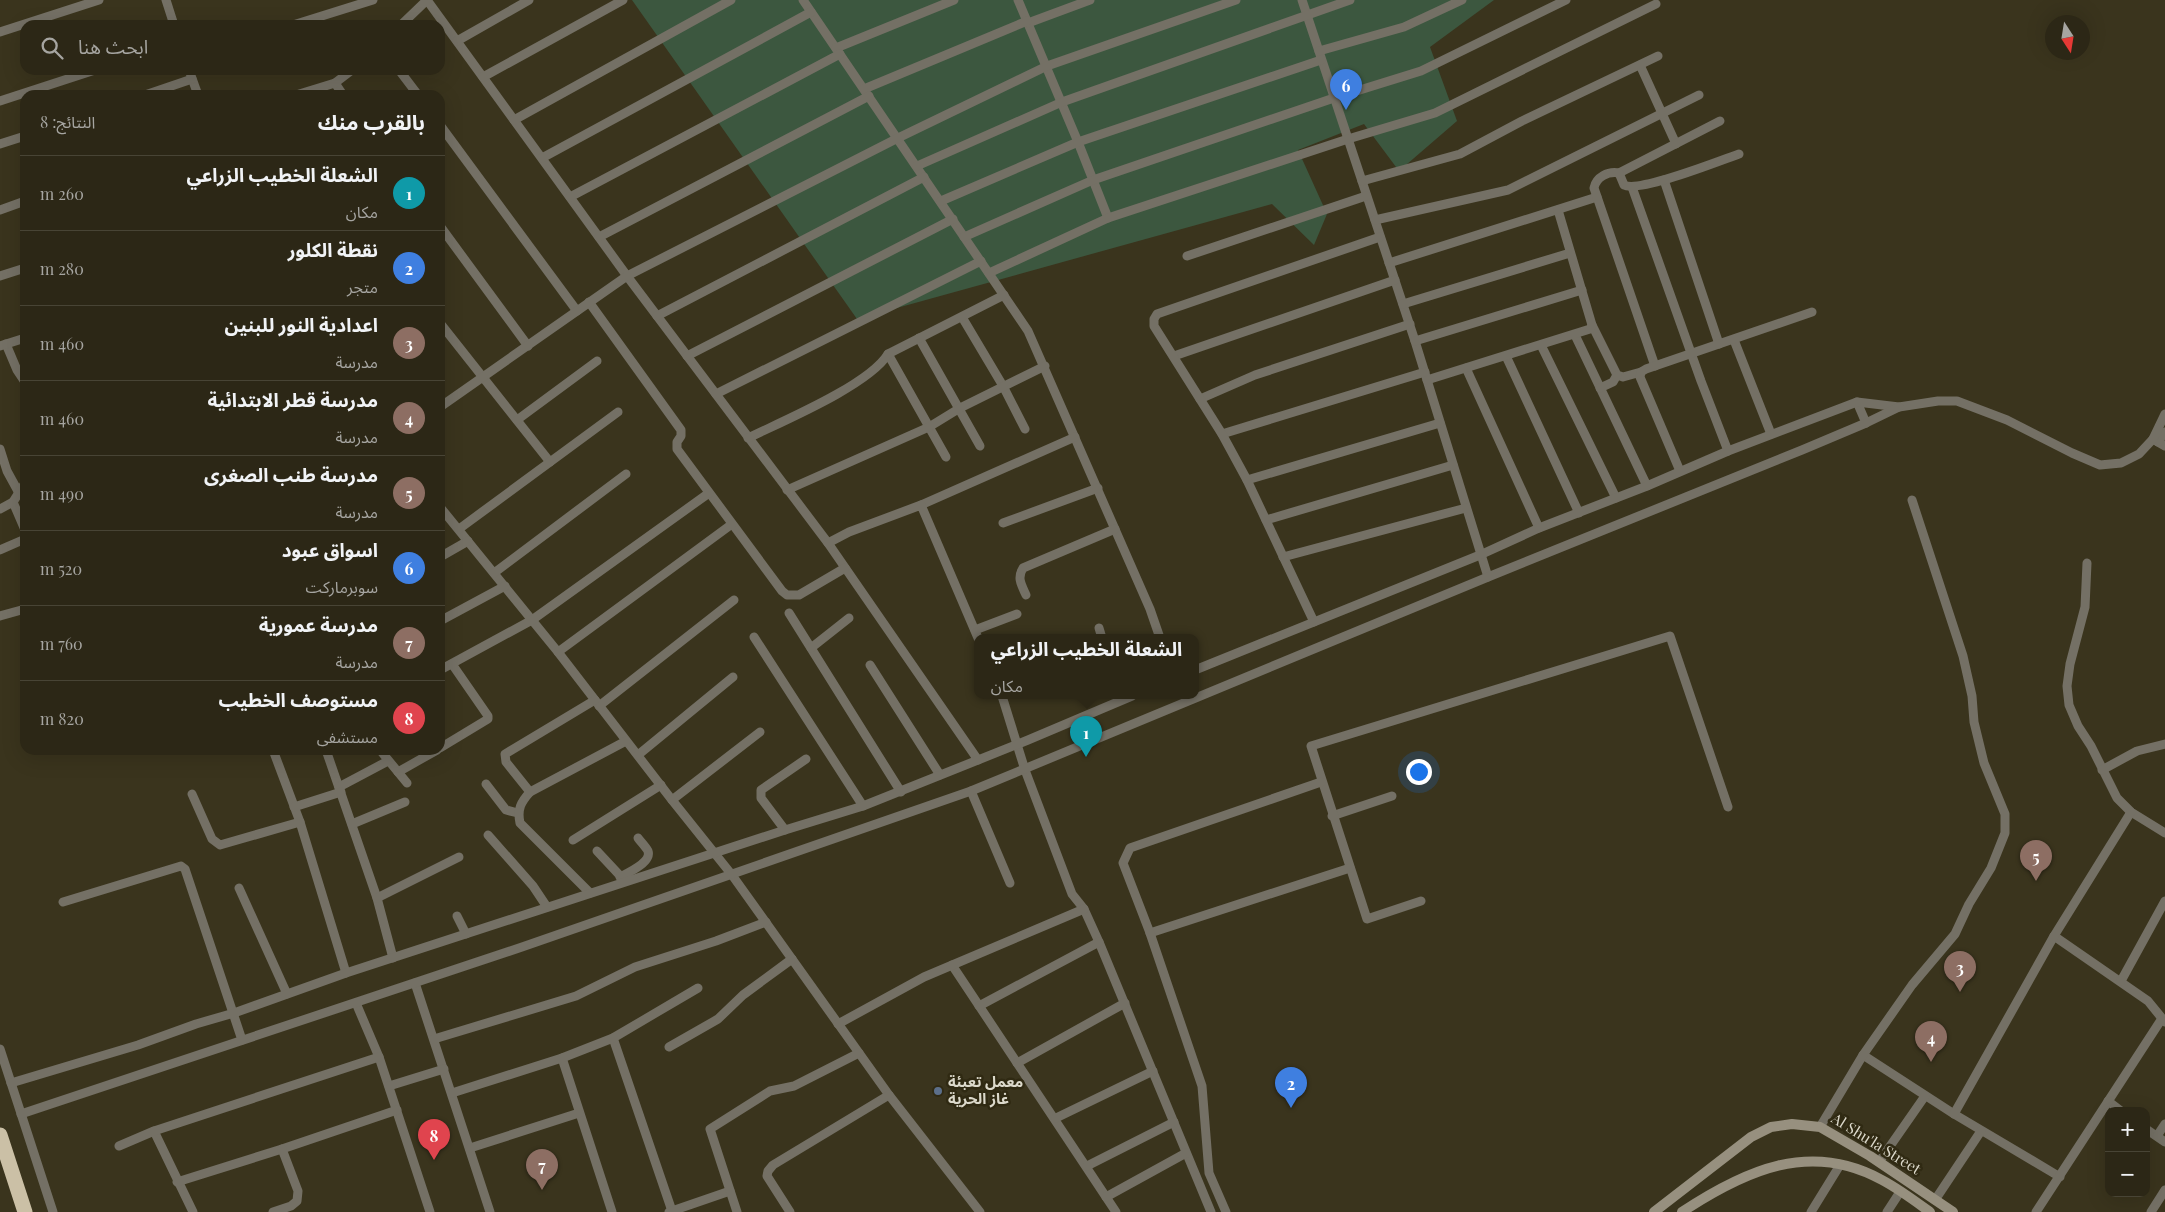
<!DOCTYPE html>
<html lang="ar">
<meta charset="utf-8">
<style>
:root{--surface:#2c2716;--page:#383323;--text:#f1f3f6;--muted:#a6a5a1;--line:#484435;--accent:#f1a17c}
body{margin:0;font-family:"Playfair Display","Noto Sans Arabic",serif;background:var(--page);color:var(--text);direction:rtl}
.controls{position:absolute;right:15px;bottom:15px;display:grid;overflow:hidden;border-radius:10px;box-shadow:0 5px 20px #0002}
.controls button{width:45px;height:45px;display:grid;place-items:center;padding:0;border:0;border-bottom:1px solid var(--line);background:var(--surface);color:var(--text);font:25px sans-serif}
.compass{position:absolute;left:2045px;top:15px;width:45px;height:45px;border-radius:50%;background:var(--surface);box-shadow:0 5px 20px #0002;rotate:168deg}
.you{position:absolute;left:1418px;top:771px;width:18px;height:18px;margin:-12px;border:4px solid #fff;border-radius:50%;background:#1a73e8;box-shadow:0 0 0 8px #1a73e833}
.badge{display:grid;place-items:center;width:32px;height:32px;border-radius:50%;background:var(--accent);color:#fff;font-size:16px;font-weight:700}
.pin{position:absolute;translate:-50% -41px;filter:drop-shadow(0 1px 2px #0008)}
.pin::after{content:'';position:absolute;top:26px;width:18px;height:15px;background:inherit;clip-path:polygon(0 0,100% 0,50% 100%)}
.popup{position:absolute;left:974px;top:634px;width:225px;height:65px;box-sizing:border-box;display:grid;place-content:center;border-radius:10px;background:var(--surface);filter:drop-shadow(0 1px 4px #0005);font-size:16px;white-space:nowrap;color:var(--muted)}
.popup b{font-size:19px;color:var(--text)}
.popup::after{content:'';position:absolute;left:50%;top:100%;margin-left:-10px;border:10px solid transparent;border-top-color:var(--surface)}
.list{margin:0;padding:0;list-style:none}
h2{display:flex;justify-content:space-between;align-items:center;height:65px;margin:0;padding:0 20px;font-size:21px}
h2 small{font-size:16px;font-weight:400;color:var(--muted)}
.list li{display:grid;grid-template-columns:32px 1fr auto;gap:15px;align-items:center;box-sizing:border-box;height:75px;padding:0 20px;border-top:1px solid var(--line)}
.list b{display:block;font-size:19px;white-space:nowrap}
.list p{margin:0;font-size:16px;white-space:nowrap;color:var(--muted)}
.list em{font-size:16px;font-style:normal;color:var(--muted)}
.icon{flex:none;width:28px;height:28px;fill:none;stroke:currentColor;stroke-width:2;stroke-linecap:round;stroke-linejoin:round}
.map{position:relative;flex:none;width:2165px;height:1212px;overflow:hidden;direction:ltr}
.search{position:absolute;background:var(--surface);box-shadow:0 5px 20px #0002;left:20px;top:20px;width:425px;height:55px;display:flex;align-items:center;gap:12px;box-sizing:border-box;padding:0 18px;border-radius:15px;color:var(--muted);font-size:19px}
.panel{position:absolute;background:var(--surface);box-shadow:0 5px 20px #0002;left:20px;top:90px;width:425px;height:665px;border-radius:15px;direction:rtl}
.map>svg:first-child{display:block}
.green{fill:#3c573f}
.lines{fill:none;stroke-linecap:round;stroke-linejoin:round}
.minor{stroke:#747065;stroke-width:9}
.secondary{stroke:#97907f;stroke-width:10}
.motorway{stroke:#cbc0a6;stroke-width:15}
.service-dot{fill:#5c6f8a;stroke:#302a13;stroke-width:2}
.labels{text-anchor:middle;stroke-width:5;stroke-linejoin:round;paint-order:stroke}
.poi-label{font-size:15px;font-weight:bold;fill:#dcd9cb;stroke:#302a13;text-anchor:start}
.street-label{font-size:15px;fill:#dcd9cb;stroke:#302a13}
</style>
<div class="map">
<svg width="2165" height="1212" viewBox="0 0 2165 1212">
<rect width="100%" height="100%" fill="#3a341d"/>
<!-- green -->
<polygon class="green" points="632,0 1494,0 1430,47 1457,121 1399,171 1364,124 1298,150 1327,214 1314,245 1272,204 857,319"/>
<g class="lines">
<!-- minor -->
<g class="minor">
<polyline points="166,0 174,25"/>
<polyline points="427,0 627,276 828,543 978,760"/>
<polyline points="803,0 1028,331 1150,609 1160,638"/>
<polyline points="1018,0 1078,142 1108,218"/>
<polyline points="1302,0 1415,341 1488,577"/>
<polyline points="1028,23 1090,0"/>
<polyline points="293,25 373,0"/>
<polyline points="401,25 427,0"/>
<polyline points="0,32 99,0"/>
<polyline points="457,41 529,0"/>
<polyline points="836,48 954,0"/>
<polyline points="1319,51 1404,27 1462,0"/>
<polyline points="1640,65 1676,144"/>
<polyline points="189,70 198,95"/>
<polyline points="399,70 418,95"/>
<polyline points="483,77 623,0"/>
<polyline points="335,83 343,95"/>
<polyline points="864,89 1027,21"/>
<polyline points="145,95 192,79"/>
<polyline points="296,95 335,83 352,70"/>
<polyline points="0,101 95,70"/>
<polyline points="514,120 731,0"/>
<polyline points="440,125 577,311"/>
<polyline points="0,144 25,136"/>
<polyline points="542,158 811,12"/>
<polyline points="917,166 1062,102 1350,0"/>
<polyline points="1619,173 1720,121"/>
<polyline points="1664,180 1719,344"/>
<polyline points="1362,181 1460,154 1522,121 1658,56"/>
<polyline points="1632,187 1701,381 1728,451"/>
<polyline points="570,197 840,54"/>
<polyline points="941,201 1078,142 1321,60"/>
<polyline points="0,210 25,201"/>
<polyline points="1375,220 1508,190 1699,95"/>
<polyline points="440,226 528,346"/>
<polyline points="599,237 869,96"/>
<polyline points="964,237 1093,180 1334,98 1421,71 1566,0"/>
<polyline points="1187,256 1366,196"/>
<polyline points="1389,263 1597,197"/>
<polyline points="989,273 1108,218 1348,139 1435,113 1656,4"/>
<polyline points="0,276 25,268"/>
<polyline points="589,302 681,430 681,436 677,442 677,449 782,591 787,595 799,595 845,568"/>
<polyline points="1403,304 1570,253"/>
<polyline points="657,316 924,177"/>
<polyline points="962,317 1003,386 1025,429"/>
<polyline points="440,323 550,462"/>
<polyline points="1592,325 1617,375 1623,377 1641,372"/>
<polyline points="1575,335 1647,486"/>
<polyline points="919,338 980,446"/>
<polyline points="1734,340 1771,434"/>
<polyline points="1415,341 1582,290"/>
<polyline points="6,344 17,370 25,382"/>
<polyline points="1541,345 1616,498"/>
<polyline points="0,346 25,338"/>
<polyline points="888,354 946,457"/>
<polyline points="687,356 953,219"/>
<polyline points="1174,356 1395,280"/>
<polyline points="1506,356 1579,513"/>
<path d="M1655 366 1594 188C1596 177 1608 171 1619 173L1624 185C1639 193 1719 161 1739 154"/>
<polyline points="1466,368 1539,528"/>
<polyline points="1427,380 1590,329 1592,325 1558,210"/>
<polyline points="1600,388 1613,382 1617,375"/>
<polyline points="716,394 981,261"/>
<polyline points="1200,399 1255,375 1410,324"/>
<polyline points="1857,402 1866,423"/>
<polyline points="440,407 627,276 898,138 1047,66 1236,0"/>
<polyline points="517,420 597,361"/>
<polyline points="1222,434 1425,372"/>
<path d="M748 438C783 421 869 385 888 354L1004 295"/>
<polyline points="2153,439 2165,446"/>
<polyline points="2158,442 2165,432"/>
<polyline points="0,449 7,471 19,493"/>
<polyline points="1680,471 1640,377 1641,372 1646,369 1812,312"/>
<polyline points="1247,480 1440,423"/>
<polyline points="787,490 929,427 960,408 1045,366"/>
<polyline points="13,502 25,530"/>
<polyline points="921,505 1075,437"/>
<polyline points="440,507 558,652 672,800 732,875 889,1095 980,1212"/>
<polyline points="0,509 13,502 25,483"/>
<polyline points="1266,520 1453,465"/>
<polyline points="1003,523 1098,488"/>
<polyline points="459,529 618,412"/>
<polyline points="828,543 849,532 921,505 978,638"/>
<polyline points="0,550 25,539"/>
<polyline points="440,557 468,541"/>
<polyline points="1283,557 1466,508"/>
<polyline points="2087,563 2085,607 2070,664 2067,686 2069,705 2078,726 2091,746 2117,798 2131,812 2165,833"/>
<polyline points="494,573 626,474"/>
<path d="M1026 595C1021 584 1017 578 1023 568L1115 529"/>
<polyline points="789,613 901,792"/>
<polyline points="0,616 25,609"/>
<polyline points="440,621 505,586"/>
<polyline points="1314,622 1247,480 1222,434 1154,326 1154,319 1157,314 1380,237"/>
<polyline points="1099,628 1102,638"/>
<polyline points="975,630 1017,614"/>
<polyline points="754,637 863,806"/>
<polyline points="811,648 849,618"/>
<polyline points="558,652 732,524"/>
<polyline points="870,665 940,775"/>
<polyline points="440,670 532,620 709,493"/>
<polyline points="1195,670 1480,555 1539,528 1647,486 1728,451 1857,402 1899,407 1938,401 1957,401 2007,420 2072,453 2100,465 2121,463 2139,454 2153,439 2165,414"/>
<polyline points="1002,696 1025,770 1072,894 1084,909 1099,942 1211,1212"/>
<polyline points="599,706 734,600"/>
<polyline points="440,748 488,719 488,716 452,664"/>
<polyline points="273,750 300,822 346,973"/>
<polyline points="326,750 377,898 393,958"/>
<polyline points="380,750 407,783"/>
<polyline points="638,755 733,677"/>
<polyline points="2102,770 2137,751 2165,744"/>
<polyline points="398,772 437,750"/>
<polyline points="486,784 506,810 518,813"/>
<polyline points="339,787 388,761"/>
<polyline points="971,791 1010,883"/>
<polyline points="530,792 506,762 505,754 595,700"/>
<polyline points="192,794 212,839 220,845 300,822"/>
<polyline points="672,800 760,732"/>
<polyline points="294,807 341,792"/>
<polyline points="1332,816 1392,796"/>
<polyline points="352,824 405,802"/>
<polyline points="785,830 761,798 761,790 806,759"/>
<polyline points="488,835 533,886 547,907"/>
<polyline points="573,840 661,785"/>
<polyline points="597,851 625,881"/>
<path d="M620 877C628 873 652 862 648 851 646 847 641 842 638 838"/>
<polyline points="239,888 287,994"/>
<path d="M590 893 520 823C517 809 521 802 530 792L626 741"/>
<polyline points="377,898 459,857"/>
<polyline points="1421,901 1367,919 1311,746 1670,636 1728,807"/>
<polyline points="63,902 181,866 185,869 242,1040"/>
<polyline points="457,916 466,934"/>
<polyline points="1150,933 1350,868"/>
<polyline points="2054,936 2148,1001 2165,1022"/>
<polyline points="952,965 1116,1212"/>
<polyline points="2121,981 2165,901"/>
<polyline points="415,983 490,1212"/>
<polyline points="356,1003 379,1057 430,1212"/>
<polyline points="979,1006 1099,942"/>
<polyline points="838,1024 924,977 1084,909"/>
<polyline points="613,1038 672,1211"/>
<polyline points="434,1039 576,996 635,967 716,941 766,922"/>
<polyline points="669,1047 718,1019 743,995 792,959"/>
<polyline points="0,1049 53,1212"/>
<polyline points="1863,1055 1954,1114 2060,1177"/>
<polyline points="562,1058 612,1212"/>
<polyline points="1017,1063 1125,1003"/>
<polyline points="11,1083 138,1045 196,1024 234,1013 346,973 785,830 863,806 1028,740 1132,696"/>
<polyline points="389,1086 444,1069"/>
<polyline points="452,1093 562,1058 613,1038 698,988"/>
<polyline points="2108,1101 2121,1111"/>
<polyline points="21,1114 522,947 971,791 1488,577 1802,450 1866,423 1899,407"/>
<polyline points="1954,1114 2054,936 2131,812"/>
<polyline points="1056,1118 1153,1071"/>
<polyline points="1820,1127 1863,1055 1912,985 1955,934 1969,904 1991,868 2005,833 2005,814 1984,763 1974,722 1972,696 1963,656 1912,500"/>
<polyline points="2146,1129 2165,1142"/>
<polyline points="154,1131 193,1212"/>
<polyline points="2157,1136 2165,1124"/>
<polyline points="119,1146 154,1131 379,1057"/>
<polyline points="470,1148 579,1113"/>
<polyline points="1879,1162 1925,1096"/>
<polyline points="1087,1166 1174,1122"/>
<polyline points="177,1182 282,1149 397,1110"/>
<polyline points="1106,1197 1186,1153"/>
<polyline points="1935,1200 1981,1131"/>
<polyline points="273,1212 291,1206 297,1201 298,1191 282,1149"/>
<polyline points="669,1212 730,1191"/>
<polyline points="737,1212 710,1129 770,1091 794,1086 859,1053"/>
<polyline points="790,1212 767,1176 768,1171 773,1165 889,1095"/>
<polyline points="1226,1212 1209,1173 1202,1086 1150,933 1123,863 1130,848 1321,782"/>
<polyline points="1811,1212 1840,1165"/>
<polyline points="1887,1212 1900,1192"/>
<polyline points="2036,1212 2161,1020"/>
<polyline points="2151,1212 2165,1190"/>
</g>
<!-- secondary -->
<g class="secondary">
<polyline points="1654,1212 1751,1137 1771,1127 1792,1124 1820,1127 1870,1156 1953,1212"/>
<path d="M1682 1212C1744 1171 1810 1140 1882 1180 1899 1189 1915 1201 1930 1212"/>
</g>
<!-- motorway -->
<polyline class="motorway" points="0,1135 25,1212"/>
</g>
<!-- markers -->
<circle class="service-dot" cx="938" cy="1091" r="5"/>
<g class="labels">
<!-- poi labels -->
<g class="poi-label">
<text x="948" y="1087">معمل تعبئة<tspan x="948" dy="17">غاز الحرية</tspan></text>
</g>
<!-- street labels -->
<g class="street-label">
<text transform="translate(1876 1144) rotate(32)" y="5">Al Shu'la Street</text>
</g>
</g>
</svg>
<div class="controls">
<button>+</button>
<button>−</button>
</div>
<svg class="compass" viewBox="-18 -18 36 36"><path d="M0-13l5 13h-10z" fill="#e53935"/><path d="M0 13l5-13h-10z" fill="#a6a5a1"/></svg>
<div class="you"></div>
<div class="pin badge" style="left:1086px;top:757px;background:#0f9aa8">1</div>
<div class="popup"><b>الشعلة الخطيب الزراعي</b>مكان</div>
<div class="pin badge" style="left:1291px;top:1108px;background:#3f7fe0">2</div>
<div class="pin badge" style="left:1960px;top:992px;background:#8d6e63">3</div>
<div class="pin badge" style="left:1931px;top:1062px;background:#8d6e63">4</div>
<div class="pin badge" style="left:2036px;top:881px;background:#8d6e63">5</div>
<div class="pin badge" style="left:1346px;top:110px;background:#3f7fe0">6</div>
<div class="pin badge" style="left:542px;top:1190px;background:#8d6e63">7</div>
<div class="pin badge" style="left:434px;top:1160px;background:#e0444e">8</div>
<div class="search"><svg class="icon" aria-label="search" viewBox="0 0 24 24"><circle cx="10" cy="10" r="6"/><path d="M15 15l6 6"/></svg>ابحث هنا</div>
<section class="panel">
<h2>بالقرب منك<small>النتائج: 8</small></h2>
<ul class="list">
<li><span class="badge" style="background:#0f9aa8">1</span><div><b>الشعلة الخطيب الزراعي</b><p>مكان</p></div><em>260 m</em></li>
<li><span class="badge" style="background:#3f7fe0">2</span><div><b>نقطة الكلور</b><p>متجر</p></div><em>280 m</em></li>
<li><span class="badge" style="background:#8d6e63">3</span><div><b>اعدادية النور للبنين</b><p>مدرسة</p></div><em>460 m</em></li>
<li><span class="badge" style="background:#8d6e63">4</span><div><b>مدرسة قطر الابتدائية</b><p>مدرسة</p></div><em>460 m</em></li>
<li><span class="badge" style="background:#8d6e63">5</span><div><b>مدرسة طنب الصغرى</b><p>مدرسة</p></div><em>490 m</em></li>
<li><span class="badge" style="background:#3f7fe0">6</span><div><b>اسواق عبود</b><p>سوبرماركت</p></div><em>520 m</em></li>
<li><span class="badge" style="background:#8d6e63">7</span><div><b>مدرسة عمورية</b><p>مدرسة</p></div><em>760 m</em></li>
<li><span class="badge" style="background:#e0444e">8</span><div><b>مستوصف الخطيب</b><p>مستشفى</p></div><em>820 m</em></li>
</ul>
</section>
</div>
